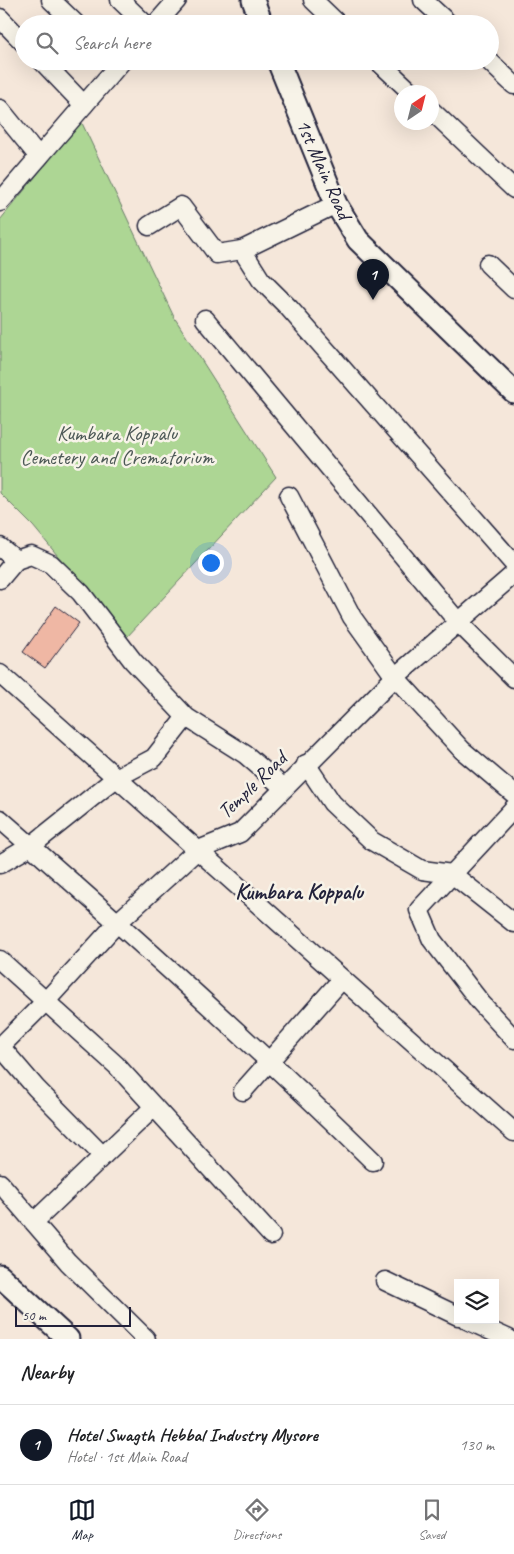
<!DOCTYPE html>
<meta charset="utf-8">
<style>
:root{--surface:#fff;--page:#f2f2f2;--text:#202124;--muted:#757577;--line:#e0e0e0;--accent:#111827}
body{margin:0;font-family:Caveat,sans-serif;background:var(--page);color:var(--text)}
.controls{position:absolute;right:15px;bottom:15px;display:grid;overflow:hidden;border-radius:0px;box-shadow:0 5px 20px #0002}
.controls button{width:45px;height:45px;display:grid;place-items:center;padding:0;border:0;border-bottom:1px solid var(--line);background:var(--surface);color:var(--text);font:25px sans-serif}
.compass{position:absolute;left:394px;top:85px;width:45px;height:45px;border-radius:50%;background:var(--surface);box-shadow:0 5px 20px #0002;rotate:35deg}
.scale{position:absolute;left:15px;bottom:12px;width:116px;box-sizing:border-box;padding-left:5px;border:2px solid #22223b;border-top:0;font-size:14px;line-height:18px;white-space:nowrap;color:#22223b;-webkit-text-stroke:4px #f7f3e8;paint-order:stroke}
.you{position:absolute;left:210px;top:562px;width:18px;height:18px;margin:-12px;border:4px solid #fff;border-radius:50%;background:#1a73e8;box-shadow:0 0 0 8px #1a73e833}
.badge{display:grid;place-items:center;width:32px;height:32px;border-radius:50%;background:var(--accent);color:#fff;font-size:16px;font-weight:700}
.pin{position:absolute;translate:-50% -41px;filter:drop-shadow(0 1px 2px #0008)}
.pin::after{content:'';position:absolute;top:26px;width:18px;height:15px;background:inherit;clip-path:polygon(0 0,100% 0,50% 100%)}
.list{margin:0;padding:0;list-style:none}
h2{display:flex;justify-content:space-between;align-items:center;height:65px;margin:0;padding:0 20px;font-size:21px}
h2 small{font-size:16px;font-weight:400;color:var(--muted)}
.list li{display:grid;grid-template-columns:32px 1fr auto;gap:15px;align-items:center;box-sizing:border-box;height:80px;padding:0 20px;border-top:1px solid var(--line)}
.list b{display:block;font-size:19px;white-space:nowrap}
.list p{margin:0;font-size:16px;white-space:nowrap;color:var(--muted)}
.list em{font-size:16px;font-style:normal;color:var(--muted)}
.icon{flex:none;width:28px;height:28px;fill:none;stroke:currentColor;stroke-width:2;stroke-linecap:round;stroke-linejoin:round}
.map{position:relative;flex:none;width:514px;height:1339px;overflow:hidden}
.search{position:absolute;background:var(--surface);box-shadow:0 5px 20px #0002;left:15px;right:15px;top:15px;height:55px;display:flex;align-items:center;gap:12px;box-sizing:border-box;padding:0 18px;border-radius:28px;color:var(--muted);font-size:19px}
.sheet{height:145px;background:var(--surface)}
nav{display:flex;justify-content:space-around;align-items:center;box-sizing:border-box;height:70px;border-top:1px solid var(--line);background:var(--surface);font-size:14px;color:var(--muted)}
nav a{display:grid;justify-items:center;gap:2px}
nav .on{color:var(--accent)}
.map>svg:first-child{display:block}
.green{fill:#add694;stroke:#687c68}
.building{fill:#efb7a4;stroke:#22223b}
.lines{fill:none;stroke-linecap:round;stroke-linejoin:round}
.minor-casing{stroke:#22223b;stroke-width:21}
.tertiary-casing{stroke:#22223b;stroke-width:25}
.minor{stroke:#f7f3e8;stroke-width:18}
.tertiary{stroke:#f7f3e8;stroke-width:21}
.labels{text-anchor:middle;stroke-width:5;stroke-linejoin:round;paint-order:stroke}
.street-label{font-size:21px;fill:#22223b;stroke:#f7f3e8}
.park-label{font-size:21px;fill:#4c5856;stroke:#f7f3e8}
.neighbourhood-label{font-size:22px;font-weight:bold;fill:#22223b;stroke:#f7f3e8}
</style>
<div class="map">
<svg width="514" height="1339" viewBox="0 0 514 1339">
<rect width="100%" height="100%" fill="#f5e7da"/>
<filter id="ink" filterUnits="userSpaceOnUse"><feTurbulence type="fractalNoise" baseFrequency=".02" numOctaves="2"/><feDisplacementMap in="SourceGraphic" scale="10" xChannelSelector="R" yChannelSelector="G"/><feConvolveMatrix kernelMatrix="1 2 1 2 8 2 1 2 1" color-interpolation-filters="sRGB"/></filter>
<g filter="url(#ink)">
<!-- green -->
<polygon class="green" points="81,121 174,317 276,477 126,638 33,526 0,493 0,220"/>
<!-- building -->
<polygon class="building" points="56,606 79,623 45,668 23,652"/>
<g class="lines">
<!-- minor casing -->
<g class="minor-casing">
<g id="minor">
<polyline points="51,0 76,24"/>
<polyline points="120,0 145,24"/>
<polyline points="313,0 338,24"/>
<polyline points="423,0 449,24"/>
<polyline points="0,18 24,43"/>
<polyline points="156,24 177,0"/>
<polyline points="42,61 84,105"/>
<polyline points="378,61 411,92"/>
<polyline points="489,61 514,85"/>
<polyline points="0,109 39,157"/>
<polyline points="432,111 514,189"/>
<polyline points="0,202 122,61"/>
<polyline points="336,204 242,250 261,280 289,308 514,564"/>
<polyline points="149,226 181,206 217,254 242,250"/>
<polyline points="488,264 514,289"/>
<polyline points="205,319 458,622 514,678"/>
<polyline points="289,496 352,617 395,677 462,750 514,794"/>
<polyline points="0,547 16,560 0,579"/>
<polyline points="16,560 31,555 51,564 81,593 133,661 186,717 246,755 284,788"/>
<polyline points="0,674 514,1132"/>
<polyline points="306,764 332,803 372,841 422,870 452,874 514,923"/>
<polyline points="514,808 419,910 432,940 481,1003 514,1039"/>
<path d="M0 819C127 930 253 1043 373 1161"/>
<polyline points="0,864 31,846 116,778 154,758 186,717"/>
<polyline points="0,960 116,1065 271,1235"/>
<polyline points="0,1046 36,1088 103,1156"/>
<polyline points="0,1047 45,1002 117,923 196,851 240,833 395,677 514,574"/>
<polyline points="243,1091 342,979"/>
<polyline points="0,1183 68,1262 146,1339"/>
<polyline points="34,1222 154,1107"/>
<polyline points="385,1281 458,1316"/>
<polyline points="467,1320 509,1339"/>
</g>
</g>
<!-- tertiary casing -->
<g class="tertiary-casing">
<g id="tertiary">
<polyline points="253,0 262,24"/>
<polyline points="278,61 336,204 358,240 514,392"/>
<polyline points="0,1276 68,1339"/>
</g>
</g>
<!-- minor -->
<use href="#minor" class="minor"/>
<!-- tertiary -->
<use href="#tertiary" class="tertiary"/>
</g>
</g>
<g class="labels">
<!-- street labels -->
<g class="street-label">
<text transform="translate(324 169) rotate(66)" y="7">1st Main Road</text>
<text transform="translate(252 785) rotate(-44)" y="7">Temple Road</text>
</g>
<!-- park labels -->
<g class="park-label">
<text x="117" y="440">Kumbara Koppalu<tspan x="117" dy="24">Cemetery and Crematorium</tspan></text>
</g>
<!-- neighbourhood labels -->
<g class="neighbourhood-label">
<text x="299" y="899">Kumbara Koppalu</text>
</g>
</g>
</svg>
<div class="controls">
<button><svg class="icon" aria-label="layers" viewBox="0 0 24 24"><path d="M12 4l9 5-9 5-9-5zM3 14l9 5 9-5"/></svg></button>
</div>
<svg class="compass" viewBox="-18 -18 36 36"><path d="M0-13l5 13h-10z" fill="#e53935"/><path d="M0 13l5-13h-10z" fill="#757577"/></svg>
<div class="scale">50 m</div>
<div class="you"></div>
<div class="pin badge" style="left:373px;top:300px">1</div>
<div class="search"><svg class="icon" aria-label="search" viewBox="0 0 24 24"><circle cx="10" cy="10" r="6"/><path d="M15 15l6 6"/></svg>Search here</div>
</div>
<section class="sheet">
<h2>Nearby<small></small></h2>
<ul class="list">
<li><span class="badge">1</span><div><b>Hotel Swagth Hebbal Industry Mysore</b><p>Hotel · 1st Main Road</p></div><em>130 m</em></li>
</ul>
</section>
<nav>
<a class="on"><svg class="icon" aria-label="map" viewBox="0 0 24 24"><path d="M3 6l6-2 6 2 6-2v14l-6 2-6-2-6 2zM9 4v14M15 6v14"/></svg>Map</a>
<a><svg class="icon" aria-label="directions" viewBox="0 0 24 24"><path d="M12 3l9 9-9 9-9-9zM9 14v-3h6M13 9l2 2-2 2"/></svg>Directions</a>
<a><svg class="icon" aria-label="saved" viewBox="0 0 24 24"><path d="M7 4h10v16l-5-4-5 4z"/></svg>Saved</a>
</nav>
